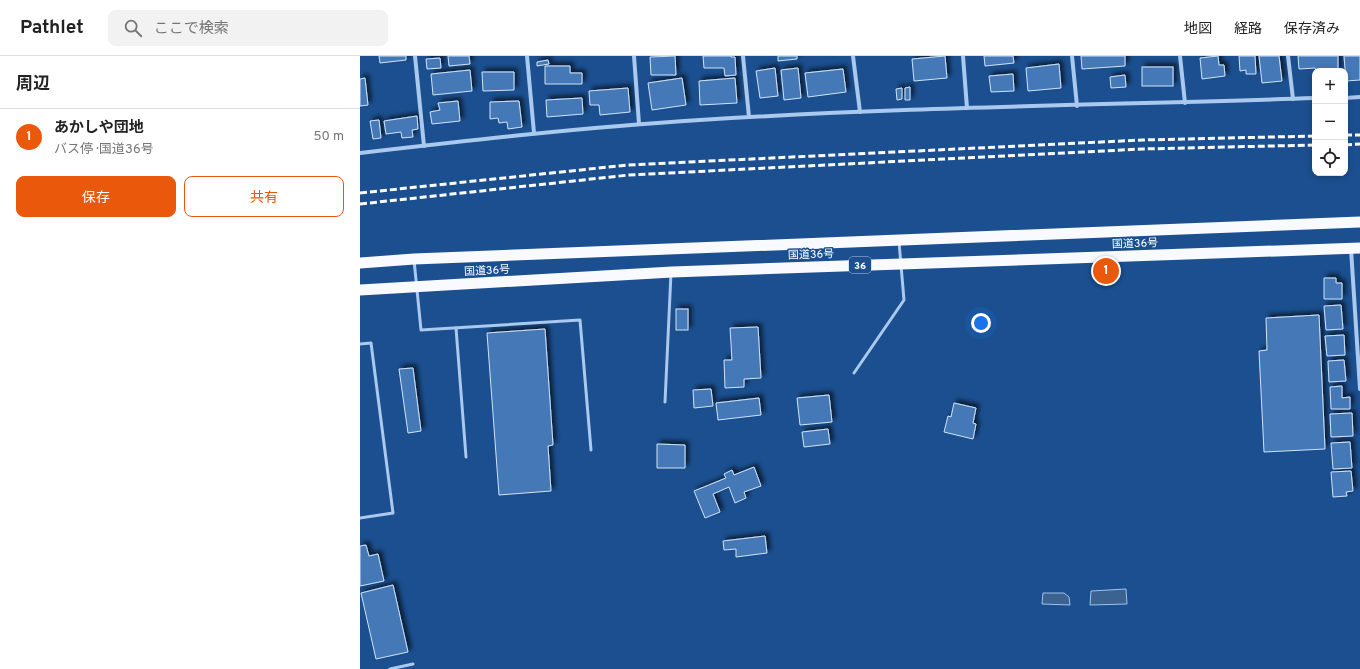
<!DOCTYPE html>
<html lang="ja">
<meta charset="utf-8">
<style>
:root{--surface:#fff;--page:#f2f2f2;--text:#222;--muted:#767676;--line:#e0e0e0;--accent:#ea580c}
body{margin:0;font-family:Overpass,"Noto Sans JP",sans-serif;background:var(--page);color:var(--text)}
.controls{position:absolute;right:12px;top:12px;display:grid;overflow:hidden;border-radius:8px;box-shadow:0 2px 6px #0003}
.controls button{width:36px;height:36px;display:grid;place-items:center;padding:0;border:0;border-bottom:1px solid var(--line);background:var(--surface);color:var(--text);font:20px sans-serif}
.you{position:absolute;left:621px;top:267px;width:14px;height:14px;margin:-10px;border:3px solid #fff;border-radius:50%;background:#1a73e8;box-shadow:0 0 0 6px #1a73e833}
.badge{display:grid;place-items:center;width:26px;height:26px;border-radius:50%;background:var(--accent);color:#fff;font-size:13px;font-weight:700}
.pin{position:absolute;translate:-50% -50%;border:2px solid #fff;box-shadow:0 1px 4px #0006}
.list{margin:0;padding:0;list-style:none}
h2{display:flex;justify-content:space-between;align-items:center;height:52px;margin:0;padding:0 16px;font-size:17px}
h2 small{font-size:13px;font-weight:400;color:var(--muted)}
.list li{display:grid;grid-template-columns:26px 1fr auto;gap:12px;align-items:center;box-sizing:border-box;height:56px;padding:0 16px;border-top:1px solid var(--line)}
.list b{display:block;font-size:15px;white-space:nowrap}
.list p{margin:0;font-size:13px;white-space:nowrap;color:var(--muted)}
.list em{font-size:13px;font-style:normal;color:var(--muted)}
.actions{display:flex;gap:8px;padding:12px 16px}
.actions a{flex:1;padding:9px 0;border:1px solid var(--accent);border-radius:8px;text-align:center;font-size:14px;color:var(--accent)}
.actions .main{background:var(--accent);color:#fff}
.icon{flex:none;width:22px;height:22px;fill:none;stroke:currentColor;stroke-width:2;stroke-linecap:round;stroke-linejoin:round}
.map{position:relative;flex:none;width:1000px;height:613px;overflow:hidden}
header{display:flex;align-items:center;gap:24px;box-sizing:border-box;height:56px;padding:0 20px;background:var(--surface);border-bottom:1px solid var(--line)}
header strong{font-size:19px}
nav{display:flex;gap:22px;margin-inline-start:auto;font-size:14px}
.search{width:280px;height:36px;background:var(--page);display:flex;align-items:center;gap:10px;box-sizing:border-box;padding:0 14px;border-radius:8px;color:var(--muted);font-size:15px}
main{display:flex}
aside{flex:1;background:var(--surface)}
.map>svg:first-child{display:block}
.water{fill:#3c6290;stroke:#9cc4f0}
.building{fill:#4478b7;stroke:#cfe3fa;filter:url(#shadow)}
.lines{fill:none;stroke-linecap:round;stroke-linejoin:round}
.service{stroke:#a9c9ee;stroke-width:3}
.minor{stroke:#a9c9ee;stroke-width:4}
.trunk{stroke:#f8faff;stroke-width:11}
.rail{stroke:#fff;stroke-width:3;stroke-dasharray:7 3;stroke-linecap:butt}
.labels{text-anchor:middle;stroke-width:3;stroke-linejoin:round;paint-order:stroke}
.shield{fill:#1b4f8f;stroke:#bbcadd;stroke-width:1}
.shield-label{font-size:10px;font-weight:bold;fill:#fff}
.street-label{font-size:11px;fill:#fff;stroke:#1b4f8f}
</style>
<header>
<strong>Pathlet</strong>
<div class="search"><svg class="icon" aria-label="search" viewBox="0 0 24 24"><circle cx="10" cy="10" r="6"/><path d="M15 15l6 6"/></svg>ここで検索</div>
<nav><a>地図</a><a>経路</a><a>保存済み</a></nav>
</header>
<main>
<aside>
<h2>周辺<small></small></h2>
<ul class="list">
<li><span class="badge">1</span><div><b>あかしや団地</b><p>バス停 · 国道36号</p></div><em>50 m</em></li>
</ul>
<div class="actions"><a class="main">保存</a><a>共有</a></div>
</aside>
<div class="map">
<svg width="1000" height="613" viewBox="0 0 1000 613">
<defs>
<filter id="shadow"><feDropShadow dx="3.5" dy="-3.5" stdDeviation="2" flood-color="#0009"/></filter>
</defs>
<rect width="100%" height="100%" fill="#1b4f8f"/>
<!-- water -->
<g class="water">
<polygon points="766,533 767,548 730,549 731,535"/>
<polygon points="683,537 704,537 709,541 710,549 682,548"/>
</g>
<!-- building -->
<g class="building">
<polygon points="19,0 46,0 46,4 20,7"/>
<polygon points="88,0 109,0 110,8 89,10"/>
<polygon points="315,0 316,19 291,19 290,1"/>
<polygon points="343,0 371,0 371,1 375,1 376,19 365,20 364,12 344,12"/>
<polygon points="418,0 437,0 437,3 418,5"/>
<polygon points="585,0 587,22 554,25 552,3"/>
<polygon points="624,0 653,0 654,7 625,10"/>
<polygon points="721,0 765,0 765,10 722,13"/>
<polygon points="858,0 859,9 864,9 865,20 842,23 840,2"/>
<polygon points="879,0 895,0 896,18 886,18 886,14 880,15"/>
<polygon points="899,0 919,0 922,25 902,27"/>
<polygon points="938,0 978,0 978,15 956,15 955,12 939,13"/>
<polygon points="984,0 1000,0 1000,24 986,25"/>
<polygon points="80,2 81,12 67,13 66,3"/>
<polygon points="188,4 189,8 177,10 177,6"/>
<polygon points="699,8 701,32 668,35 666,12"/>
<polygon points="185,10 210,10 210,17 222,17 222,28 185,28"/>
<rect x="782" y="11" width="31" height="19"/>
<polygon points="415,12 418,40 400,42 396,15"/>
<polygon points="438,12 441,42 424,44 421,14"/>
<polygon points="483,13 486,36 448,41 445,17"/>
<polygon points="110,14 112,35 73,39 71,18"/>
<polygon points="122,16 154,16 154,34 123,35"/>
<polygon points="653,18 654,35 631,36 629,20"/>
<polygon points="765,19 766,31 751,32 750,21"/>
<polygon points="5,22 8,49 0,50 0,23"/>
<polygon points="322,22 326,49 292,54 288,27"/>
<polygon points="375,22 377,47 340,49 339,25"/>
<polygon points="550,31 550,44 545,44 545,32"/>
<polygon points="268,32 270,56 240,59 239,49 230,49 229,35"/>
<polygon points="542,32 542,43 537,44 536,33"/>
<polygon points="222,42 223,58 187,61 186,44"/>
<polygon points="98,45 100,65 72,68 70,56 80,54 78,47"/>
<polygon points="159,45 162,71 148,73 147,66 139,67 138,62 130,63 130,46"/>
<polygon points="57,60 58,73 52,74 53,81 42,82 41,76 26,78 24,65"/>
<polygon points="19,64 21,82 13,83 10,65"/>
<polygon points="964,222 976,222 976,227 982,227 982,243 964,243"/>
<polygon points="981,249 983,273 966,274 964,250"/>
<rect x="316" y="253" width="12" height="21"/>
<polygon points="959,259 965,393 904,396 899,295 907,294 906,262"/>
<polygon points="398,271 401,322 384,323 384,331 365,332 364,304 372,304 370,272"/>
<polygon points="185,273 193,389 188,390 191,435 139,439 127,277"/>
<polygon points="984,279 985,299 967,300 965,280"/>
<polygon points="984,304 986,325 969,326 968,305"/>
<polygon points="53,312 61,375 48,377 39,313"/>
<polygon points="982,330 982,342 990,341 990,353 971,353 970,331"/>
<polygon points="351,333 353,350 334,352 333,334"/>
<polygon points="469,339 472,366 440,369 437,342"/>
<polygon points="399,342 401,359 358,364 356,347"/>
<polygon points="594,347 616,352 613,367 616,368 613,383 584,376 588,360 591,361"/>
<polygon points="992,357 993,380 971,381 970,358"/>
<polygon points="468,373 470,388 444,391 442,376"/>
<polygon points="990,386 992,412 973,413 971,387"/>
<polygon points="297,388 325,389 325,412 297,412"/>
<polygon points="394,411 401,430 384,436 386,442 375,447 369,431 353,438 360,456 345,462 334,435 366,422 364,418 372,414 374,419"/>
<polygon points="991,415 993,435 986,436 987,440 973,441 971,416"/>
<polygon points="405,480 407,497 376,501 376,493 364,494 363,485"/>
<polygon points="6,489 9,500 18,498 24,525 0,530 0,490"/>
<polygon points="33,529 48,596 16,603 1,537"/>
</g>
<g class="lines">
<!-- service -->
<g class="service">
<polyline points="54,204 61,274 220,264 231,394"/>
<polyline points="96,272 106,401"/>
<polyline points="0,288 11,287 33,457 0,462"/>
<polyline points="494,317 544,244 539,186"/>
<polyline points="305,346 311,217"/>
<polyline points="30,613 53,608"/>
</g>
<!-- minor -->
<g class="minor">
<polyline points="55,0 64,90"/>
<polyline points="167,0 174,77"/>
<polyline points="274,0 279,68"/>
<polyline points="383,0 389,61"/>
<polyline points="493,0 500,56"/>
<polyline points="603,0 607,52"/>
<polyline points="712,0 717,50"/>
<polyline points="820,0 825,47"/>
<polyline points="928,0 933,43"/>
<polyline points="985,42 1000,41"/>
<path d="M0 97C113 84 226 71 340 64 545 51 750 49 955 42"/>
<polyline points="991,193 1000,333"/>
</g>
<!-- trunk -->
<g class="trunk">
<polyline points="0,207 54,203 1000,166"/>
<polyline points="0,234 312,216 1000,192"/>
</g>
<!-- rail -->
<g class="rail">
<polyline points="985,79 1000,79"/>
<polyline points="985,89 1000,88"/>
<polyline points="0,137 268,109 782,84 955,80"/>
<polyline points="0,148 269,119 782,93 955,89"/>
</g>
</g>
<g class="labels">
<!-- shield labels -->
<rect class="shield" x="489" y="201" width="22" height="16" rx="3"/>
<g class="shield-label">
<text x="500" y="213">36</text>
</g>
<!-- street labels -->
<g class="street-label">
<text transform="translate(775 187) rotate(-2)" y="4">国道36号</text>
<text transform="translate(451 198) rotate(-2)" y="4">国道36号</text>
<text transform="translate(127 214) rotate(-3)" y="4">国道36号</text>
</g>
</g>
</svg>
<div class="controls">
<button>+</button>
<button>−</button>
<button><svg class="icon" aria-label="locate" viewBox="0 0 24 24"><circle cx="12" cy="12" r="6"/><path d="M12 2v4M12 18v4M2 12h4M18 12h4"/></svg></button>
</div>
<div class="you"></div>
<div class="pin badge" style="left:746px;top:215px">1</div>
</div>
</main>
